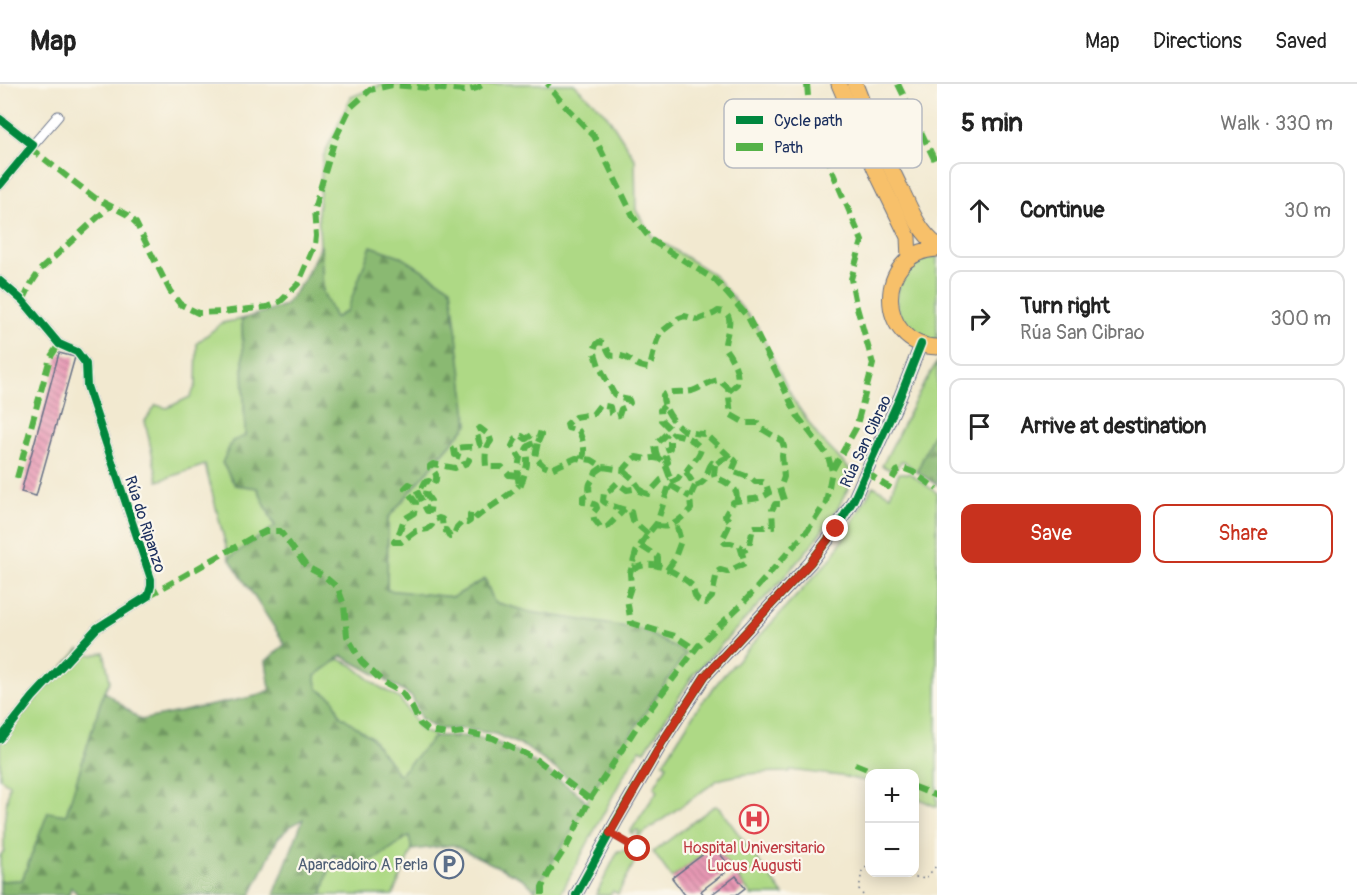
<!DOCTYPE html>
<meta charset="utf-8">
<style>
:root{--surface:#fff;--page:#f6f6f6;--text:#222;--muted:#767676;--line:#e0e0e0;--accent:#c8321e}
body{margin:0;font-family:Pangolin,sans-serif;background:var(--page);color:var(--text)}
.controls{position:absolute;right:18px;bottom:18px;display:grid;overflow:hidden;border-radius:12px;box-shadow:0 3px 15px #0003}
.controls button{width:54px;height:54px;display:grid;place-items:center;padding:0;border:0;border-bottom:2px solid var(--line);background:var(--surface);color:var(--text);font:30px sans-serif}
.stop{position:absolute;width:18px;height:18px;margin:-14px;border:4px solid #c8321e;border-radius:50%;background:#fff}
.stop.end{background:#c8321e;border-color:#fff;box-shadow:0 2px 6px #0008}
.list{margin:0;padding:0;list-style:none}
h2{display:flex;justify-content:space-between;align-items:center;height:78px;margin:0;padding:0 24px;font-size:26px}
h2 small{font-size:20px;font-weight:400;color:var(--muted)}
.list li{display:grid;grid-template-columns:39px 1fr auto;gap:18px;align-items:center;box-sizing:border-box;height:96px;margin:0 12px 12px;padding:0 12px;border:2px solid var(--line);border-radius:12px}
.list b{display:block;font-size:22px;white-space:nowrap}
.list p{margin:0;font-size:20px;white-space:nowrap;color:var(--muted)}
.list em{font-size:20px;font-style:normal;color:var(--muted)}
.actions{display:flex;gap:12px;padding:18px 24px}
.actions a{flex:1;padding:14px 0;border:2px solid var(--accent);border-radius:12px;text-align:center;font-size:21px;color:var(--accent)}
.actions .main{background:var(--accent);color:#fff}
.icon{flex:none;width:33px;height:33px;fill:none;stroke:currentColor;stroke-width:2;stroke-linecap:round;stroke-linejoin:round}
.map{position:relative;flex:none;width:937px;height:811px;overflow:hidden}
header{display:flex;align-items:center;gap:36px;box-sizing:border-box;height:84px;padding:0 30px;background:var(--surface);border-bottom:2px solid var(--line)}
header strong{font-size:28px}
nav{display:flex;gap:33px;margin-inline-start:auto;font-size:21px}
main{display:flex}
aside{flex:1;background:var(--surface)}
.map>svg:first-child{display:block}
.green{fill:#aed985;stroke:#648472;stroke-width:1.5}
.forest{fill:url(#forest-firs);stroke:#527468;stroke-width:1.5}
.building{fill:url(#building-back-hatch)}
.lines{fill:none;stroke-linecap:round;stroke-linejoin:round}
.service-casing{stroke:#667086;stroke-width:7}
.minor-casing{stroke:#667086;stroke-width:11}
.tertiary-casing{stroke:#667086;stroke-width:14}
.trunk-casing{stroke:#667086;stroke-width:17}
.path{stroke:#667086;stroke-width:1.5;stroke-dasharray:1.5 4.5;stroke-linecap:butt}
.service{stroke:#fff;stroke-width:4.5}
.minor{stroke:#fff;stroke-width:9}
.tertiary{stroke:#fff;stroke-width:12}
.trunk{stroke:#f7c06b;stroke-width:15}
.quiet{stroke:#55b248;stroke-width:6;stroke-dasharray:12 6;stroke-linecap:butt}
.cycleway-casing{stroke:#fbf7ec;stroke-width:11}
.cycleway{stroke:#00873e;stroke-width:8}
.route{stroke:#c8321e;stroke-width:8}
.labels{text-anchor:middle;stroke-width:4.5;stroke-linejoin:round;paint-order:stroke}
.street-label{font-size:16px;fill:#1b2f5e;stroke:#fbf7ec}
.health-label{font-size:16px;fill:#be3a42;stroke:#fbf7ec}
.service-label{font-size:16px;fill:#4e5e75;stroke:#fbf7ec;text-anchor:end}
.key{fill:#fbf7ec;stroke:#b8bbc1;stroke-width:1.5}
.key-label{font-size:16px;fill:#1b2f5e}
</style>
<header>
<strong>Map</strong>
<nav><a>Map</a><a>Directions</a><a>Saved</a></nav>
</header>
<main>
<div class="map">
<svg width="937" height="811" viewBox="0 0 937 811">
<defs>
<pattern id="forest-firs" width="22" height="20" patternUnits="userSpaceOnUse" patternTransform="scale(1.5)"><rect width="22" height="20" fill="#8ab972"/><path d="M5 1l3.5 6h-7zM16 11l3.5 6h-7z" fill="#709761"/></pattern>
<pattern id="building-back-hatch" width="6" height="6" patternUnits="userSpaceOnUse" patternTransform="scale(1.5)"><rect width="6" height="6" fill="#e796b2"/><path d="M-1 5l2 2M0 0l6 6M5-1l2 2" fill="none" stroke="#ba7b94"/></pattern>
</defs>
<rect width="100%" height="100%" fill="#fbf7ec"/>
<filter id="ink" filterUnits="userSpaceOnUse"><feTurbulence type="fractalNoise" baseFrequency=".0167" numOctaves="2"/><feDisplacementMap in="SourceGraphic" scale="12" xChannelSelector="R" yChannelSelector="G"/><feConvolveMatrix kernelMatrix="1 2 1 2 8 2 1 2 1" color-interpolation-filters="sRGB"/></filter>
<filter id="wash" filterUnits="userSpaceOnUse"><feTurbulence type="fractalNoise" baseFrequency=".008" numOctaves="4" result="noise"/><feDisplacementMap in="SourceGraphic" scale="24" xChannelSelector="R" yChannelSelector="G"/><feGaussianBlur stdDeviation="1.35" result="paint"/><feColorMatrix in="noise" values="0 0 0 0 0 0 0 0 0 0 0 0 0 0 0 0 0 1.4 0 .05"/><feComposite in="paint" operator="in"/></filter>
<g filter="url(#wash)">
<rect width="100%" height="100%" fill="#f2e9d0"/>
<!-- green -->
<g class="green">
<polygon points="383,0 422,0 465,4 472,0 574,0 607,31 635,75 636,126 652,152 713,190 757,242 794,317 818,352 855,391 838,424 814,458 781,497 693,591 645,667 640,665 624,691 560,811 534,811 535,806 586,721 590,710 530,528 494,518 485,495 453,513 387,507 388,434 468,340 347,227 335,234 323,208 318,128 323,73 351,13"/>
<path d="M937 172V257C931 256 924 255 919 252 887 235 890 188 923 174 927 173 933 173 937 172Z"/>
<polygon points="242,235 245,352 257,404 275,443 229,474 205,381 158,397 145,337 156,321 167,324 190,313 196,301 197,259 222,239"/>
<polygon points="937,278 937,341 917,388 905,378 901,378 894,387 882,382 921,305"/>
<path d="M899 389H909L937 409V723L915 713 914 690H870L869 698 841 692 790 686 789 688C765 688 741 689 718 696L638 753 637 752 639 747 636 746 633 750 630 748 658 706 654 703 667 681 663 679 699 622 722 593 833 472 873 402 890 411Z"/>
<path d="M79 565C89 572 94 572 104 568L110 597 104 607 66 731 48 729 22 796 0 797V772L4 767V740L9 700 0 694V659L6 649Z"/>
<polygon points="339,575 352,581 378,602 400,615 412,632 420,646 435,652 399,692 371,653 339,631 333,615 318,605 315,592"/>
<polygon points="716,722 720,725 784,811 751,811 714,762 672,794 653,768 713,723"/>
<polygon points="409,752 412,766 393,811 322,811 333,771 377,774"/>
<polygon points="628,766 635,777 618,810 613,807 610,811 596,811 618,767"/>
</g>
<!-- forest -->
<g class="forest">
<path d="M321 161 323 208 335 234 347 227 371 162 400 172 451 204 468 340 388 434 387 506 453 513 485 495 494 518 530 528 640 545 686 569 590 710 525 663 495 650 464 645H437L421 635 412 613 382 594 342 572 315 592 318 605 333 614 340 631 371 653 399 691 435 652C454 652 474 651 492 657 524 667 556 694 584 714L586 721 570 750 535 806 523 795 453 761 412 766 409 752 377 774 356 779 333 771 322 811H274L303 735 291 742 278 754 251 811H78L71 803 69 811H0V797L22 796 48 728 66 731 104 607 141 636 256 612 270 606 266 577 285 560 229 474 275 442 257 404 235 401 222 379 232 357 245 352 242 235 285 221 304 196Z"/>
<polygon points="937,341 937,401 917,388"/>
</g>
<g id="blocks">
<!-- building -->
<g class="building">
<polygon points="59,269 75,273 36,412 21,408"/>
<polygon points="714,762 731,784 701,807 704,811 685,811 672,794"/>
<polygon points="736,792 745,804 736,811 711,811"/>
</g>
</g>
</g>
<g filter="url(#ink)">
<use href="#blocks" fill-opacity="0" stroke="#667086" stroke-width="1.5"/>
<g class="lines">
<!-- service casing -->
<g class="service-casing">
<polyline id="service" points="610,749 637,765 642,771"/>
</g>
<!-- minor casing -->
<g class="minor-casing">
<g id="minor">
<polyline points="0,35 33,61 0,101"/>
<polyline points="33,61 58,32"/>
<polyline points="0,197 23,217 59,260 77,268 86,280 87,302 151,495 151,502 148,512 97,544 33,613 0,655"/>
</g>
</g>
<!-- tertiary casing -->
<g class="tertiary-casing">
<polyline id="tertiary" points="576,811 617,736 663,657 705,592 810,479 836,445 854,415 866,388 900,313 921,260"/>
</g>
<!-- trunk casing -->
<g class="trunk-casing">
<g id="trunk">
<polyline points="839,0 875,85 908,153 909,175"/>
<path d="M855 0C868 35 883 69 900 103 910 123 918 147 937 161"/>
<path d="M937 165C874 168 876 262 937 263"/>
</g>
</g>
<!-- path -->
<g class="path">
<polyline points="912,788 916,793 925,795 937,781"/>
<polyline points="863,811 859,805 862,787 870,780"/>
</g>
<!-- service -->
<use href="#service" class="service"/>
<!-- minor -->
<use href="#minor" class="minor"/>
<!-- tertiary -->
<use href="#tertiary" class="tertiary"/>
<!-- trunk -->
<use href="#trunk" class="trunk"/>
<!-- quiet -->
<g class="quiet">
<polyline points="807,0 808,12 832,87 862,157 851,195 856,220 873,280 856,344 832,387"/>
<polyline points="898,0 937,81"/>
<polyline points="30,64 95,114 128,131 136,139 170,207 180,220 198,229 222,228 267,223 281,217 298,200 315,161 316,152 314,125 335,55 350,24 370,6 392,1 465,7 477,4 484,0"/>
<polyline points="23,217 31,200 41,185 110,122"/>
<path d="M538 358 541 351 535 349 526 355 522 352 516 354 512 362 520 374C518 383 516 394 520 403 522 400 527 382 527 380 528 366 520 363 538 358L535 373 544 382 551 385 576 374 592 376 603 383 623 386C628 382 631 376 636 373 637 373 645 375 646 375 653 374 659 372 664 379 668 385 668 392 673 398"/>
<polyline points="658,374 656,368 655,361 668,348 669,344 661,336 660,326 664,322"/>
<path d="M731 374 706 350C698 350 688 349 682 345 673 338 662 322 663 311 671 306 682 309 692 307 702 304 708 297 719 296L728 304 731 331 745 339H758L762 345 782 357 784 363 782 371 784 393 780 404 784 416 780 420H775L772 426 773 443H753L749 464 742 467"/>
<path d="M583 375C586 365 583 357 579 347L568 344 567 340 575 333 593 330 600 321 610 323 611 329 615 332 619 331 621 325 626 323 630 319 629 316 620 314 614 310 599 282 594 266 596 261 599 258 604 259C607 262 608 270 611 271 614 273 618 271 621 272 632 274 633 282 648 284L651 279 656 259 660 249 679 234 685 232 698 236C705 232 712 232 718 227 740 228 723 253 725 264 726 267 729 269 730 272 736 283 739 288 737 300L729 307"/>
<path d="M664 380 668 378 664 367 670 364V353L673 350C684 351 695 356 701 365 699 374 691 379 686 388"/>
<path d="M715 381 714 391 715 394C720 394 733 402 735 406 737 408 737 413 737 416"/>
<path d="M603 383 596 388C593 399 587 397 590 410L583 413V418L591 419 596 421 597 424 593 429 594 435 601 444 607 443 625 425"/>
<polyline points="623,386 633,395 643,409"/>
<polyline points="866,388 888,403 897,387 903,384 913,388 937,405"/>
<path d="M518 392 509 391 502 383H490L486 382C485 372 485 364 491 357L489 351 480 344 476 346 480 361C471 364 462 362 454 365L455 371 469 376 467 379 455 384 433 380 430 382V384C437 389 438 393 434 401L429 397 425 398 423 402 427 404 426 410 431 417 430 427H427L415 403 409 400 405 404 416 419 414 429 404 435 400 447 394 458H401L416 447 428 445 432 441 434 436 439 434 442 435 443 446H446L450 453H453L457 443 462 438 467 439 470 437V430L472 428 477 433C491 421 507 414 519 401"/>
<polyline points="17,394 50,274 59,260"/>
<polyline points="670,401 690,413"/>
<path d="M656 441C671 447 681 434 691 425L690 413 695 402"/>
<path d="M648 450 633 437 631 428C622 424 608 422 603 417L604 409 609 407 617 399 627 406 633 405 648 410 661 396 669 393"/>
<polyline points="641,462 658,473 658,482"/>
<path d="M632 483 636 484C655 474 679 490 693 502 694 511 696 519 706 519L712 513 717 488 720 486 727 488 745 479 740 462 731 459H725L722 456 728 444 730 437 725 432C727 427 731 423 733 418 745 414 757 418 769 409L766 400 763 398H755L751 394 732 387 736 378C731 369 721 376 715 381L712 379C704 389 710 398 695 402L686 388 682 389 678 395 670 399 657 439 647 451 636 468 630 489 631 503 627 515 631 539 675 552 695 565"/>
<polyline points="667,486 674,476 681,457 676,439"/>
<polyline points="148,512 253,453 266,447 280,447 307,483 324,492 338,504 344,521 347,552 361,577 385,600 402,609 412,623 420,640 429,647 447,650 464,648 493,654 536,675 590,715"/>
<polyline points="855,680 880,690"/>
<polyline points="914,703 937,712"/>
<polyline points="542,811 542,803 549,789 568,760 590,715 638,641 698,562 744,518 808,446 826,418 832,387 828,372 798,333 778,292 748,233 715,196 651,156 634,134 594,52 564,21 547,0"/>
</g>
<!-- cycleway casing -->
<g class="cycleway-casing">
<g id="cycleway">
<polyline points="0,35 33,61 0,101"/>
<polyline points="0,197 23,217 59,260 77,268 86,280 87,302 151,495 151,502 148,512 97,544 33,613 0,655"/>
<polyline points="576,811 617,736 663,657 705,592 810,479 836,445 854,415 866,388 900,313 921,260"/>
</g>
</g>
<!-- cycleway -->
<use href="#cycleway" class="cycleway"/>
</g>
</g>
<g class="lines" filter="url(#ink)">
<!-- route -->
<polyline class="route" points="638,765 610,749 663,657 705,592 810,479 836,445"/>
</g>
<!-- icons -->
<defs>
<g id="hospital-ring" transform="scale(1.5)"><circle r="9.5" fill="#fbf7ec" stroke="#e0444e" stroke-width="1.5"/><path d="M-5-5h3v3.5h4V-5h3V5h-3V1.5h-4V5h-3Z" fill="#e0444e"/></g>
<g id="parking-ring" transform="scale(1.5)"><circle r="9.5" fill="#fbf7ec" stroke="#5c6f8a" stroke-width="1.5"/><path d="M-3.5-5.5H1a3.5 3.5 0 0 1 0 7H-1V5.5H-3.5ZM-1-3.4V-.6H.8a1.4 1.4 0 0 0 0-2.8Z" fill="#5c6f8a"/></g>
</defs>
<g fill-rule="evenodd">
<use href="#hospital-ring" x="754" y="735"/>
<use href="#parking-ring" x="449" y="780"/>
</g>
<g class="labels">
<!-- street labels -->
<g class="street-label">
<text transform="translate(865 357) rotate(-65)" y="6">Rúa San Cibrao</text>
<text transform="translate(146 440) rotate(72)" y="6">Rúa do Ripanzo</text>
</g>
<!-- health labels -->
<g class="health-label">
<text x="754" y="769">Hospital Universitario<tspan x="754" dy="18">Lucus Augusti</tspan></text>
</g>
<!-- service labels -->
<g class="service-label">
<text x="428" y="786">Aparcadoiro A Perla</text>
</g>
</g>
<!-- legend -->
<rect x="724" y="15" width="198" height="69" rx="9" class="key"/>
<rect x="736" y="32" width="27" height="8" fill="#00873e"/>
<rect x="736" y="59" width="27" height="8" fill="#55b248"/>
<g class="key-label">
<text x="774" y="42">Cycle path</text>
<text x="774" y="69">Path</text>
</g>
</svg>
<div class="controls">
<button>+</button>
<button>−</button>
</div>
<div class="stop" style="left:638px;top:765px"></div>
<div class="stop end" style="left:836px;top:445px"></div>
</div>
<aside>
<h2>5 min<small>Walk · 330 m</small></h2>
<ul class="list">
<li><svg class="icon" aria-label="ahead" viewBox="0 0 24 24"><path d="M12 20V5M6 11l6-6 6 6"/></svg><div><b>Continue</b></div><em>30 m</em></li>
<li><svg class="icon" aria-label="right" viewBox="0 0 24 24"><path d="M7 20v-9h11M14 6l5 5-5 5"/></svg><div><b>Turn right</b><p>Rúa San Cibrao</p></div><em>300 m</em></li>
<li><svg class="icon" aria-label="arrive" viewBox="0 0 24 24"><path d="M6 21V4h12l-3 4 3 4H6"/></svg><div><b>Arrive at destination</b></div></li>
</ul>
<div class="actions"><a class="main">Save</a><a>Share</a></div>
</aside>
</main>
